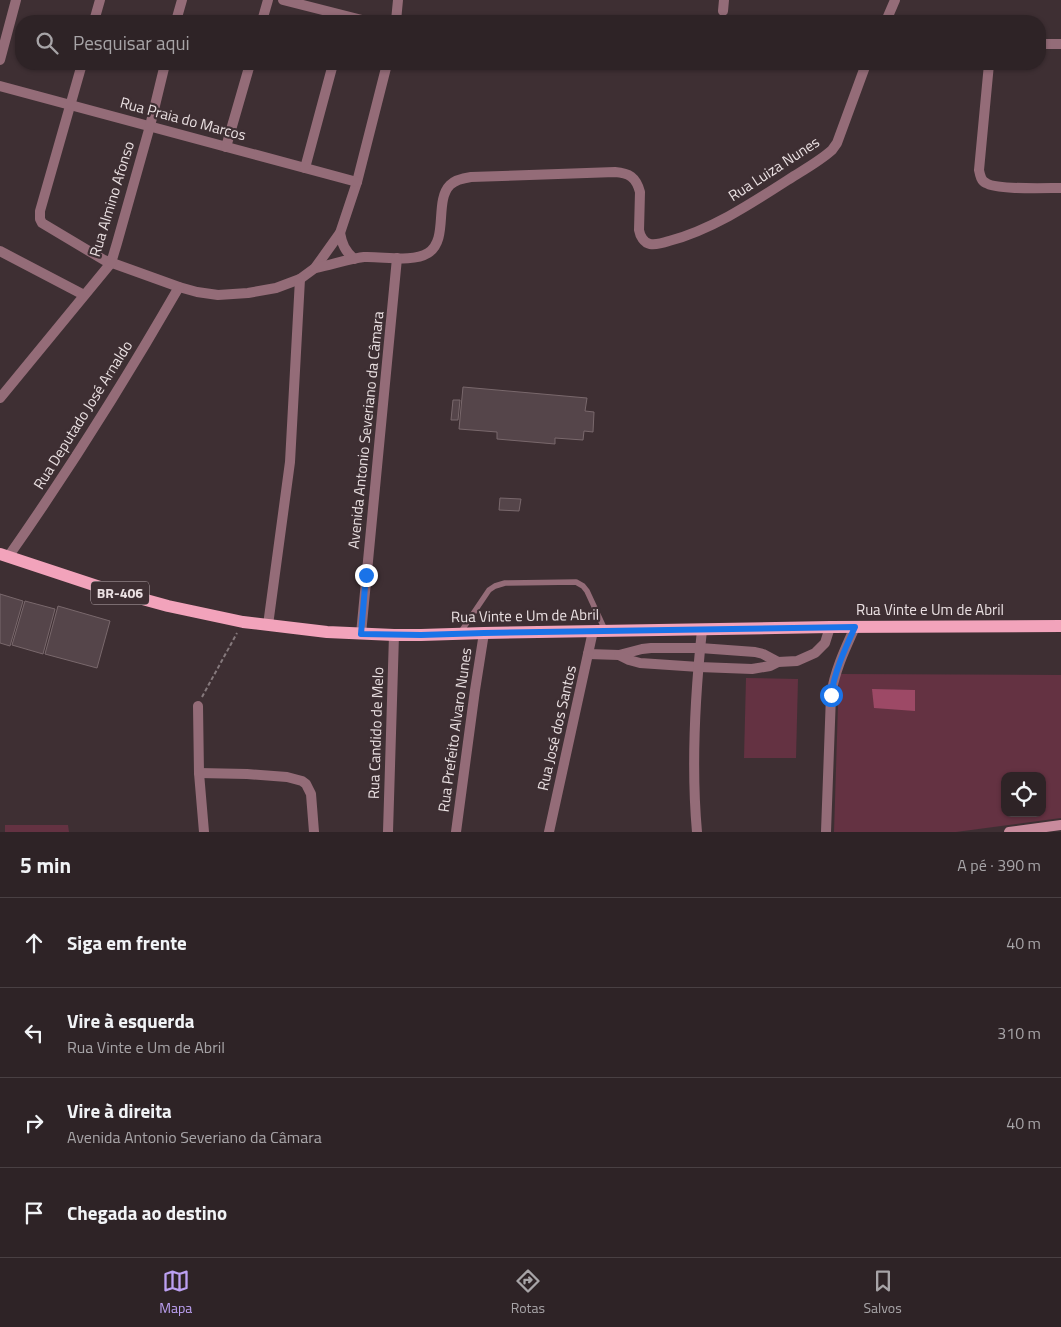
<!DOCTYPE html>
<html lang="pt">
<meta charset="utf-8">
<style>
:root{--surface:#2e2326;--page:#362b2e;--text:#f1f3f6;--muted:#a7a4a7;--line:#494043;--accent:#bca0f2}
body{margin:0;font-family:"Titillium Web",sans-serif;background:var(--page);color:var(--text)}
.controls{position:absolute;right:15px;bottom:15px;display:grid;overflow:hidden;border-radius:10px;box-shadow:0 1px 4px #0004}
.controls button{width:45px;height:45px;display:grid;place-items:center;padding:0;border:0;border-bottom:1px solid var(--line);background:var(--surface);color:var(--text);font:25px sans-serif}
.stop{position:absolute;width:15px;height:15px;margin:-11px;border:4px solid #1a73e8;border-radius:50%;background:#fff}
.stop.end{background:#1a73e8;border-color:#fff;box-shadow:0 1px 5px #0008}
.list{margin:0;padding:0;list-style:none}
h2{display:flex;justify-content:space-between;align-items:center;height:65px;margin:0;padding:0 20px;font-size:21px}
h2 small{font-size:16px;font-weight:400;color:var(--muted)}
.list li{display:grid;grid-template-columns:32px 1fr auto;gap:15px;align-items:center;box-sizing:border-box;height:90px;padding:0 20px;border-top:1px solid var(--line)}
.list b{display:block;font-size:19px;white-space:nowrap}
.list p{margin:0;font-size:16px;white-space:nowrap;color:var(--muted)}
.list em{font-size:16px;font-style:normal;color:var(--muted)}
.icon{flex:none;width:28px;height:28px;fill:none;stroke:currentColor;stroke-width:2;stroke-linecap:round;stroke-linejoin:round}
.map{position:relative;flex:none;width:1061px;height:832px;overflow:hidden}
.search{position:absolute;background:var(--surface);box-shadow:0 1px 4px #0004;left:15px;right:15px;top:15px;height:55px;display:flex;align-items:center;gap:12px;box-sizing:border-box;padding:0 18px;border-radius:20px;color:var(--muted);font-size:19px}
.sheet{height:425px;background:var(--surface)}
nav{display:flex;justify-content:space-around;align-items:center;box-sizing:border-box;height:70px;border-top:1px solid var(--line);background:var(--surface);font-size:14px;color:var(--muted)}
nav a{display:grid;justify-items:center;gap:2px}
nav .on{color:var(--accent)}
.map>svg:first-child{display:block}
.green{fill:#643242;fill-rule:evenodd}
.water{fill:#9d4966}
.building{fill:#55454a;stroke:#79686c}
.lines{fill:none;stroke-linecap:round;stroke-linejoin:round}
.path{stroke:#85797c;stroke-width:2;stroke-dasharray:4 2.5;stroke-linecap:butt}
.lane{stroke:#946c78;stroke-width:5.5}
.street{stroke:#946c78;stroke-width:10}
.secondary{stroke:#c98b9d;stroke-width:10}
.primary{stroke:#f2a3bb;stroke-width:12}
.route{stroke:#1a73e8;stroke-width:6}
.labels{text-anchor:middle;stroke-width:4.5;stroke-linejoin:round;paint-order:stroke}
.shield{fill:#3e2f33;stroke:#b6abae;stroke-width:1}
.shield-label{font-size:14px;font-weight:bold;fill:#eae0e2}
.street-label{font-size:15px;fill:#eae0e2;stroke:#3e2f33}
</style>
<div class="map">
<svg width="1061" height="832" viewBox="0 0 1061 832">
<rect width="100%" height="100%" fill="#3e2f33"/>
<!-- green -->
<g class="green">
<path d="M839 674 1061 675V818L956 832H834ZM1005 776H1042V813H1005Z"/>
<polygon points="746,678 798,679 796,758 744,758"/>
<polygon points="5,825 68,825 69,832 5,832"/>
</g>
<!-- water -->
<polygon class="water" points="872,689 915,690 915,711 874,708"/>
<!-- building -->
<g class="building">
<polygon points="463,387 587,398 585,411 594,412 593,432 584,431 583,440 555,438 555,444 497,439 497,432 459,429"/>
<polygon points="453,400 460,400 458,420 451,420"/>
<polygon points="500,498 521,499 519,511 499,510"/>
<polygon points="0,594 23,601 10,646 0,643"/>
<polygon points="25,601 55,609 43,654 12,645"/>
<polygon points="58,606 110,621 97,668 45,654"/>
</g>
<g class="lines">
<!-- path -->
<polyline class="path" points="202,697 237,633"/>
<!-- lane -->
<polyline class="lane" points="460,633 489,590 495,586 505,583 576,582 583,586 587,591 605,630"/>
<!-- street -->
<g class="street">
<polyline points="283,0 366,21"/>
<polyline points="723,11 724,0"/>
<polyline points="94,21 100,0"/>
<polyline points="176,21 182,0"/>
<polyline points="262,21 268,0"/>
<polyline points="396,21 398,0"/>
<polyline points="886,21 895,0"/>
<polyline points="1040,44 1061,44"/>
<polyline points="0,60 16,0"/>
<polyline points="82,64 40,211 40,219 42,223 104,260 179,287 197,292 218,295 248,293 276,288 300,279 315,268 340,233 357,182 387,64"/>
<path d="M989 64 979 170C980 175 981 181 986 183 996 190 1046 188 1061 188"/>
<polyline points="0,86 357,182"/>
<polyline points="226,147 250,64"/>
<polyline points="305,168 333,64"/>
<path d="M340 233C342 244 345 251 354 259"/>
<polyline points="0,251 84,295"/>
<path d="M315 268C331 265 348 259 364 257 383 256 412 263 428 253 449 240 434 201 450 185 455 180 464 178 471 177L615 172C629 173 636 177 640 192L639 230C640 236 644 243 650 244 656 245 663 243 669 241 714 229 755 201 794 176 807 168 821 160 832 150L837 143 866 64"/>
<polyline points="0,398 111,263 117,243 150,126 165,64"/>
<path d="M8 557C69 470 126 379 179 287"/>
<polyline points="268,625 290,462 300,279"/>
<polyline points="361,634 397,258"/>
<polyline points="588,654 619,655 642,649 651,648 700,648 755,652 763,654 778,662"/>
<polyline points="619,655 629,660 640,663 699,667 752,669 770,666 778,662 797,661 815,653 825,643 830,627"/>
<polyline points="198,706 199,773 204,832"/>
<polyline points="199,773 247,774 287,777 302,781 306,784 311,794 314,832"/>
<polyline points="388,832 394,635"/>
<polyline points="456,832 475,690 484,633"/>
<polyline points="549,832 593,631"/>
<path d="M697 832C691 766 695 696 702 630"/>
<path d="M826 832 831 695C835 670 845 649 855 627"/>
</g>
<!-- secondary -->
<polyline class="secondary" points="1009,832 1061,825"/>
<!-- primary -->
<polyline class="primary" points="0,554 106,589 168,606 243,622 327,632 394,635 421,635 484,633 830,627 1061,626"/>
</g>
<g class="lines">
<!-- route -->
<path class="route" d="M366 575 361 634 421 635 484 633 855 627C845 649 835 670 831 695"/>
</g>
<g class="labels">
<!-- shield labels -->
<rect class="shield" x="91" y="581.5" width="58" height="23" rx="4"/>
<g class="shield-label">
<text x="120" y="598">BR-406</text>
</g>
<!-- street labels -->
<g class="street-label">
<text transform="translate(183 119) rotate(15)" y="5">Rua Praia do Marcos</text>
<text transform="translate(774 169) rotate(-33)" y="5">Rua Luiza Nunes</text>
<text transform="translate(112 199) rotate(-73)" y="5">Rua Almino Afonso</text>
<text transform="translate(83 415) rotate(-58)" y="5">Rua Deputado José Arnaldo</text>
<text transform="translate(366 430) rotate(-84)" y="5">Avenida Antonio Severiano da Câmara</text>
<text x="930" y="615">Rua Vinte e Um de Abril</text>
<text transform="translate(525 616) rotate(-1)" y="5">Rua Vinte e Um de Abril</text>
<text transform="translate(557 728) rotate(-77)" y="5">Rua José dos Santos</text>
<text transform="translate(455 730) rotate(-82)" y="5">Rua Prefeito Alvaro Nunes</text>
<text transform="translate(376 733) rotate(-88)" y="5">Rua Candido de Melo</text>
</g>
</g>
</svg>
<div class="controls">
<button><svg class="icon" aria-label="locate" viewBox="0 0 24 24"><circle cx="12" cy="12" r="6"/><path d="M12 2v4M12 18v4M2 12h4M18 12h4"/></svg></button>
</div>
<div class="stop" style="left:831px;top:695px"></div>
<div class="stop end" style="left:366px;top:575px"></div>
<div class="search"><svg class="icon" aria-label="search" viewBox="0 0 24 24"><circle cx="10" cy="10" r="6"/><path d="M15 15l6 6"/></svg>Pesquisar aqui</div>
</div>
<section class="sheet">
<h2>5 min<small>A pé · 390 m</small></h2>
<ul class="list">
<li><svg class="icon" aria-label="ahead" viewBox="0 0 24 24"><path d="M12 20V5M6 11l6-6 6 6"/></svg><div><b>Siga em frente</b></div><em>40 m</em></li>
<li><svg class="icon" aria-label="left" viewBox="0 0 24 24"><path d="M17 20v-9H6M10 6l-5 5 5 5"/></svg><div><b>Vire à esquerda</b><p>Rua Vinte e Um de Abril</p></div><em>310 m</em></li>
<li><svg class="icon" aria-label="right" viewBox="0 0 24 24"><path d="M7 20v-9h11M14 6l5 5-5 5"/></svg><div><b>Vire à direita</b><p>Avenida Antonio Severiano da Câmara</p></div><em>40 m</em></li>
<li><svg class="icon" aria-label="arrive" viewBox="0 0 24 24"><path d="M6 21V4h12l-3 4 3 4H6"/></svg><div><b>Chegada ao destino</b></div></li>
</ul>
</section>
<nav>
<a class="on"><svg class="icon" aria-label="map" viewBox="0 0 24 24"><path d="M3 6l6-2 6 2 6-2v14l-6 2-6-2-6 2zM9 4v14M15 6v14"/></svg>Mapa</a>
<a><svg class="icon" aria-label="directions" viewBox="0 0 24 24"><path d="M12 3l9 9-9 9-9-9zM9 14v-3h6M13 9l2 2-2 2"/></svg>Rotas</a>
<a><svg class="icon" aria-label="saved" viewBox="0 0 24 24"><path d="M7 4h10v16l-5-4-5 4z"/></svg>Salvos</a>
</nav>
